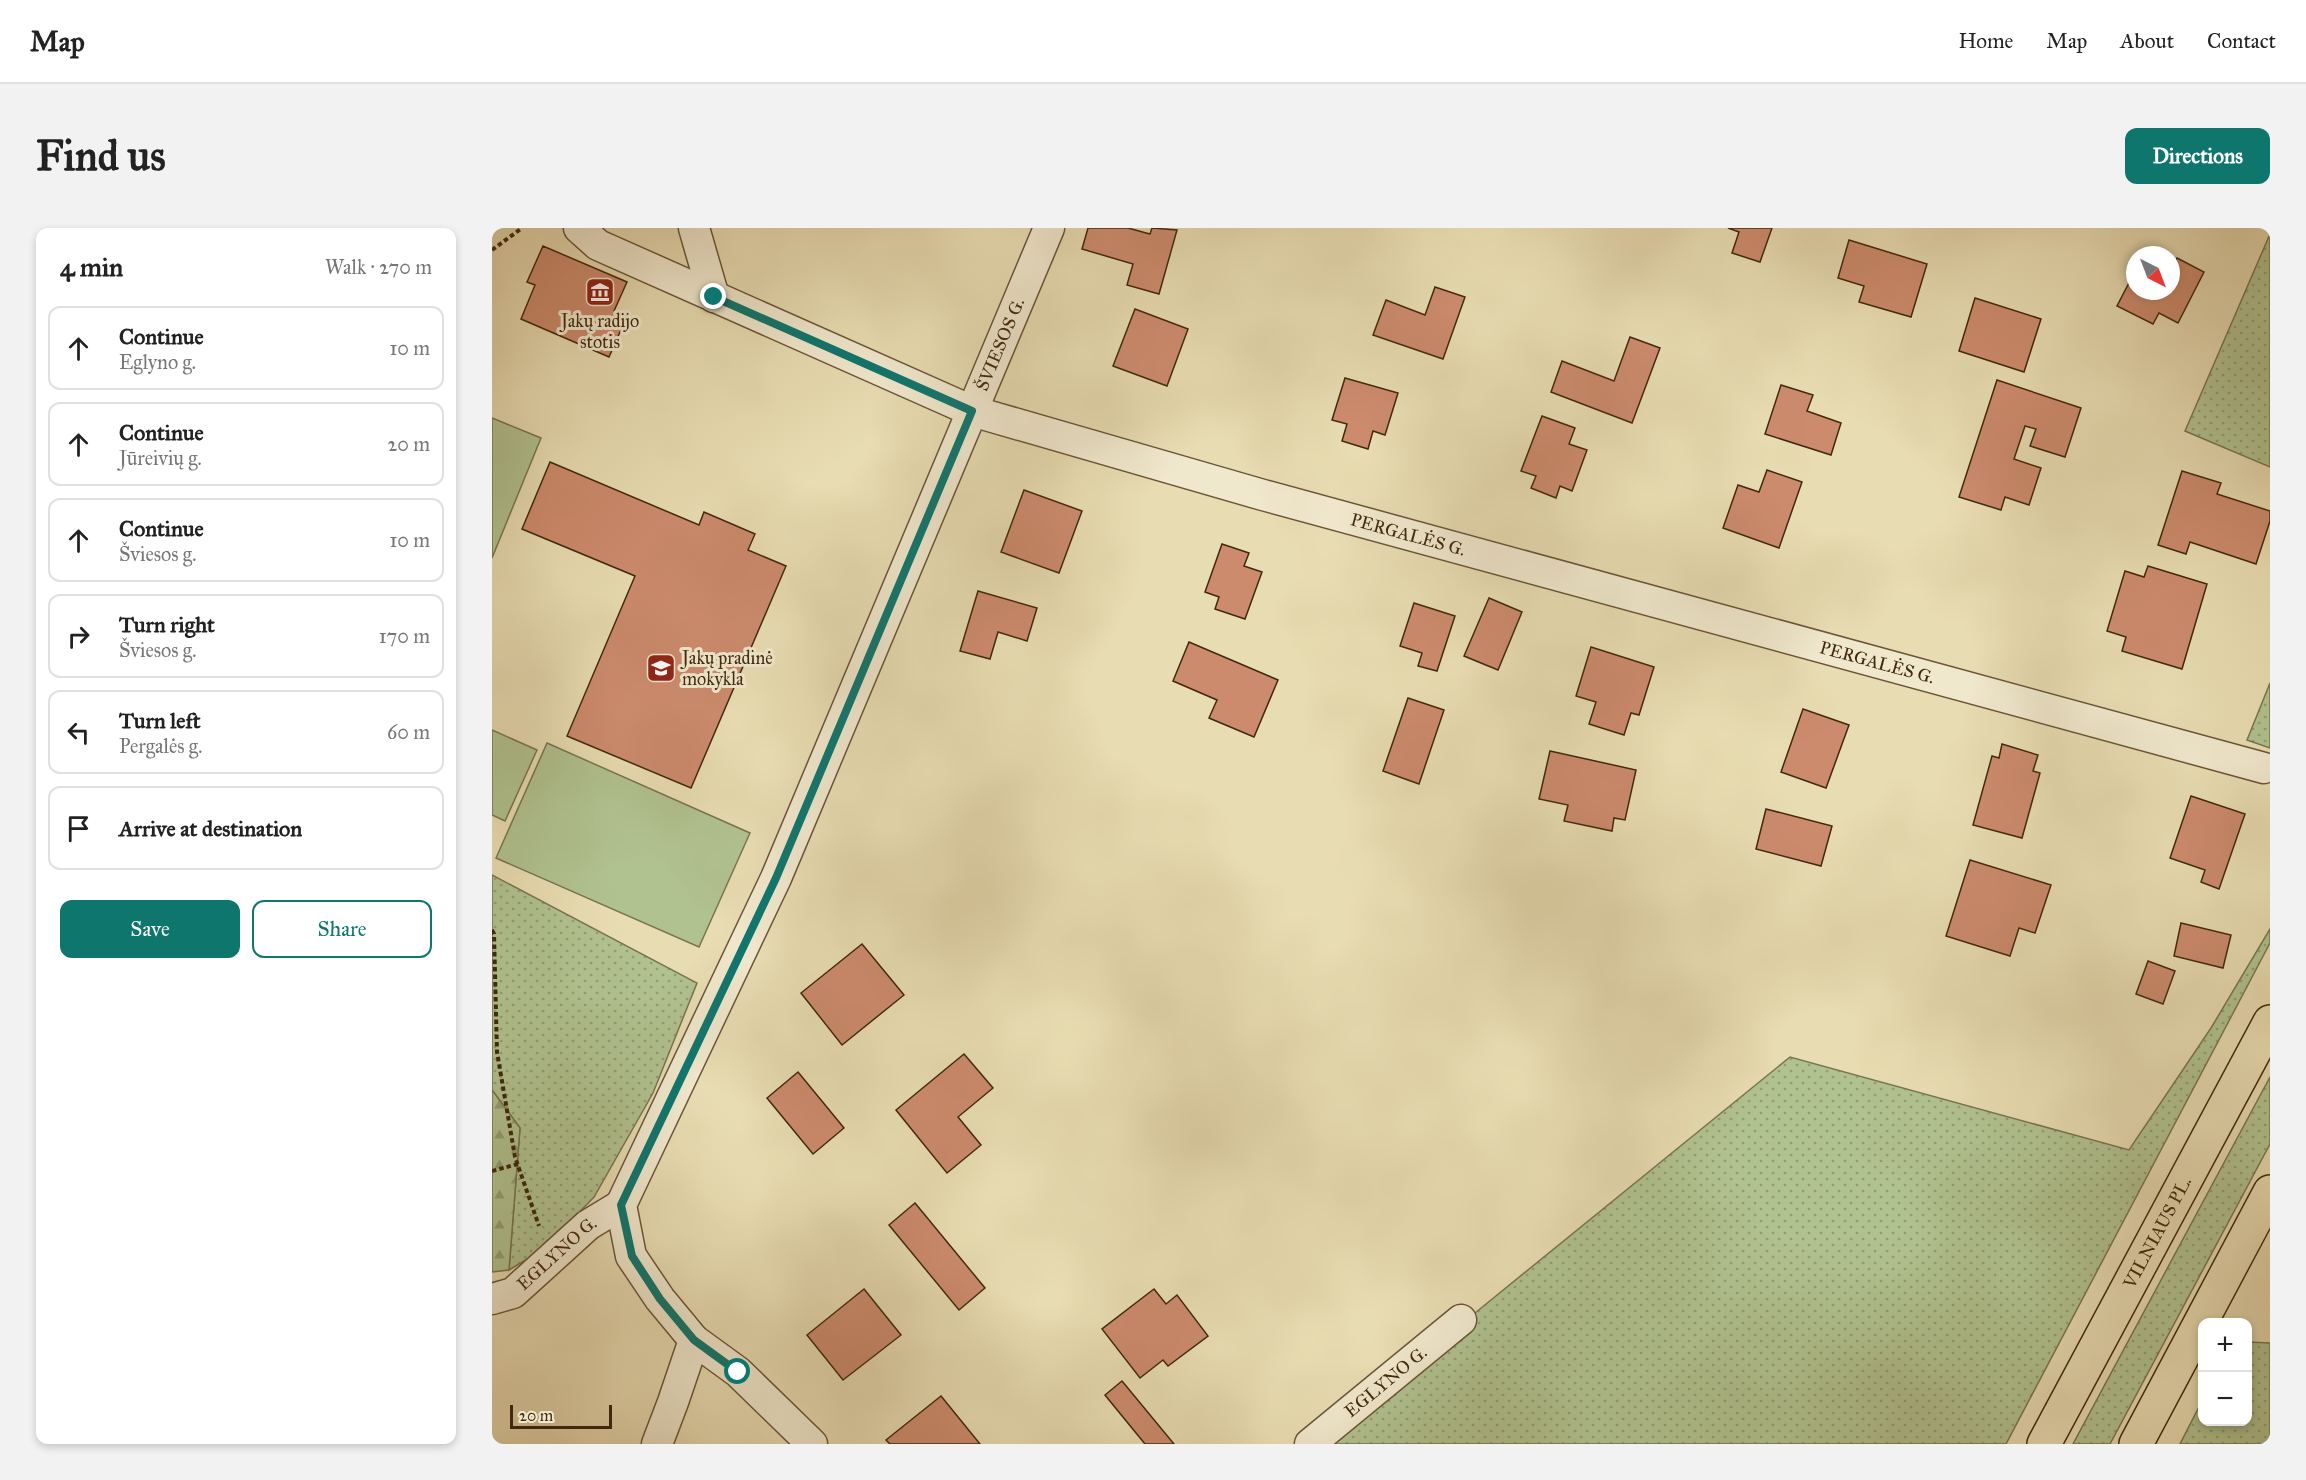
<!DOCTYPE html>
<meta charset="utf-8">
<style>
:root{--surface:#fff;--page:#f2f2f2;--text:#222;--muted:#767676;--line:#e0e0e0;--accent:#0f766e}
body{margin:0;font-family:"IM FELL Great Primer",serif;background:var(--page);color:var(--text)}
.controls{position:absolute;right:18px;bottom:18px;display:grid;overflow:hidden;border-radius:12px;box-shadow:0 3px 9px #0003}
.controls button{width:54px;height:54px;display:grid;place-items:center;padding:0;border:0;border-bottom:2px solid var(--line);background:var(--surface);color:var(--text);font:30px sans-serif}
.compass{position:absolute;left:1634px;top:18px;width:54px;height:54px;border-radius:50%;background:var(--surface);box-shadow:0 3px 9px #0003;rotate:138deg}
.scale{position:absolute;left:18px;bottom:15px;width:102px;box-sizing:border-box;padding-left:6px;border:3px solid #41280f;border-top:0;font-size:16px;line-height:21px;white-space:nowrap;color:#41280f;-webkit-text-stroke:4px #f0e8cd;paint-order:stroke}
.stop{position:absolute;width:18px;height:18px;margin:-14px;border:4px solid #0f766e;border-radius:50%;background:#fff}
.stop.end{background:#0f766e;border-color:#fff;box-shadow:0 2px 6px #0008}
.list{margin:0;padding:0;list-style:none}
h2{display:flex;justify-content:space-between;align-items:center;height:78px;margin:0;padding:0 24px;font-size:26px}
h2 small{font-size:20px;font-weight:400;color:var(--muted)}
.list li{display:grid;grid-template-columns:39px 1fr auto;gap:18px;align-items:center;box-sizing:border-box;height:84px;margin:0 12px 12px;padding:0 12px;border:2px solid var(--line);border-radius:12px}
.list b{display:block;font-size:22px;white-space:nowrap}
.list p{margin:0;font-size:20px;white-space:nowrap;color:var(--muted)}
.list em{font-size:20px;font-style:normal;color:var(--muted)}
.actions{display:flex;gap:12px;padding:18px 24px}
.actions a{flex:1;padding:14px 0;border:2px solid var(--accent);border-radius:12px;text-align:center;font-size:21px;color:var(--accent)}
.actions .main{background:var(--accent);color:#fff}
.icon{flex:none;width:33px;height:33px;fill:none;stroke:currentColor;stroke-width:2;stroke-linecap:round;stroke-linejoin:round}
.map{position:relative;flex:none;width:1778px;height:1216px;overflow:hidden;border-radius:12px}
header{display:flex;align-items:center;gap:36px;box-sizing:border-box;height:84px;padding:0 30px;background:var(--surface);border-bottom:2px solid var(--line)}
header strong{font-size:28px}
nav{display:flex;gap:33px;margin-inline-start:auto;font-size:21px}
.intro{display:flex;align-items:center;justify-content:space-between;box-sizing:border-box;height:144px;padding:0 36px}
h1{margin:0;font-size:42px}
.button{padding:15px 27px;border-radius:12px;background:var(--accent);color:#fff;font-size:21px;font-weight:700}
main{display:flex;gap:36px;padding:0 36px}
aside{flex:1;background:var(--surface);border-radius:12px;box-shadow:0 3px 9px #0003}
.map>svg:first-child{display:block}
.grass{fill:url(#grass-dots);stroke:#787550;stroke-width:1.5}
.forest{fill:url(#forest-firs);stroke:#787550;stroke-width:1.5}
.park{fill:#b0c290;stroke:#787550;stroke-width:1.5}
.building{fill:#cc8b6d;stroke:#41280f;stroke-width:1.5}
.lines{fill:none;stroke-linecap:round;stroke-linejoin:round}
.minor-casing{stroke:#6b5538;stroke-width:33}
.trunk-casing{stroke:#41280f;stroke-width:36}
.path{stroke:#41280f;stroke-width:4;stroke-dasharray:4.5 3;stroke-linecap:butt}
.minor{stroke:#f0e8cd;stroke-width:30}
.trunk{stroke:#e8dcb2;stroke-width:33}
.route{stroke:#0f766e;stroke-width:8}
.labels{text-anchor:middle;stroke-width:6;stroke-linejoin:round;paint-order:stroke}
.poi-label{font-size:18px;fill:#41280f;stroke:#f0e8cd}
.street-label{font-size:18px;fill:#41280f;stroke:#f0e8cd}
</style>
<header>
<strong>Map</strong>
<nav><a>Home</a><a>Map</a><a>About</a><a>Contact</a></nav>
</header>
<div class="intro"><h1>Find us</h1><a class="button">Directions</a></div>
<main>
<aside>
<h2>4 min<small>Walk · 270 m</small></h2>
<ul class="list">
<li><svg class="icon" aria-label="ahead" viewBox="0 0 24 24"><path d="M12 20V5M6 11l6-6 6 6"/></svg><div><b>Continue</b><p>Eglyno g.</p></div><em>10 m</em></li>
<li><svg class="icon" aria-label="ahead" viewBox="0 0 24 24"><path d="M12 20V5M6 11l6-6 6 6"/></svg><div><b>Continue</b><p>Jūreivių g.</p></div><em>20 m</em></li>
<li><svg class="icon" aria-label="ahead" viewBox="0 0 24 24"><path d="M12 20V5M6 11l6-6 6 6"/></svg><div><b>Continue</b><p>Šviesos g.</p></div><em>10 m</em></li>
<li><svg class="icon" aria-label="right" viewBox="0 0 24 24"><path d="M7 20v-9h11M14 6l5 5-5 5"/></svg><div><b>Turn right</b><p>Šviesos g.</p></div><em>170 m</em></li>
<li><svg class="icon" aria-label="left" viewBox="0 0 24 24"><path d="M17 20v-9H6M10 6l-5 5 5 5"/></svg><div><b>Turn left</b><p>Pergalės g.</p></div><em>60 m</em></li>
<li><svg class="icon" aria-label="arrive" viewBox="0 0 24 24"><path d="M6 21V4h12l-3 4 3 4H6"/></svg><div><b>Arrive at destination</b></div></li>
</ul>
<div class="actions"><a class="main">Save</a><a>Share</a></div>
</aside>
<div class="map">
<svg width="1778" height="1216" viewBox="0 0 1778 1216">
<defs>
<pattern id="grass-dots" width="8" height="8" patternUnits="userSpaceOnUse" patternTransform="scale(1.5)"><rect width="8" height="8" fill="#b0c290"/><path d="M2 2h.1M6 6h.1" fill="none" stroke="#919e74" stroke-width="1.8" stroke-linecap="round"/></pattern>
<pattern id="forest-firs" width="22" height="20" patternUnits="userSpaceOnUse" patternTransform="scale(1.5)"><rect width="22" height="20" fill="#b0c290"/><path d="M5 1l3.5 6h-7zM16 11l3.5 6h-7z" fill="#919e74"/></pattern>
</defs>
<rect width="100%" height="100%" fill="#e8dcb2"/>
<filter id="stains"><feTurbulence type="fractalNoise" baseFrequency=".00333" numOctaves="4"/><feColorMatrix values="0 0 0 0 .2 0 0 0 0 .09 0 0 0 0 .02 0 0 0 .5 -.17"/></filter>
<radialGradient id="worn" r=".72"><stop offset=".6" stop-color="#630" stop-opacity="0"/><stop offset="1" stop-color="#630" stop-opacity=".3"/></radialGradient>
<!-- grass -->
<g class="grass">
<polygon points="1778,6 1778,239 1693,203"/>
<polygon points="1778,455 1778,520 1755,512"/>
<polygon points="0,647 205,755 161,865 102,969 70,1002 37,1030 17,1042 28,900 0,862"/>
<polygon points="1778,701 1778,715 1514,1216 827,1216 983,1085 1298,829 1637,922 1719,800"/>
<polygon points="1778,849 1778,916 1618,1216 1581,1216"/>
<polygon points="1756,1114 1778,1115 1778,1216 1688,1216 1710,1173 1710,1194 1756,1194"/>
</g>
<!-- forest -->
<polygon class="forest" points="0,862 28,900 17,1042 0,1044"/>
<!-- park -->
<g class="park">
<polygon points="0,190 49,210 0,330"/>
<polygon points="0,502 45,522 13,593 0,587"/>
<polygon points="55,515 258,605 207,719 4,630"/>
</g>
<!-- building -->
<g class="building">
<polygon points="596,0 636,0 658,6 660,0 685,2 667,66 635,57 641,36 590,21"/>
<polygon points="1236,0 1280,0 1268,34 1240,25 1247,4"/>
<polygon points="1357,12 1435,36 1419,89 1367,74 1372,58 1346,50"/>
<polygon points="51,18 135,54 122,83 135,88 117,129 29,91 43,57 35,54"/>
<polygon points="1685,30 1712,44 1686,95 1667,85 1661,96 1625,78 1640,49 1643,51 1643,63 1679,63 1679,42"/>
<polygon points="943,59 973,69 951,131 881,107 894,72 933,87"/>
<polygon points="1483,70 1549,91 1532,144 1467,123"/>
<polygon points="643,81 696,101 675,158 621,138"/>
<polygon points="1138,109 1168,120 1140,195 1059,164 1070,133 1122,153"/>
<polygon points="853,150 906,165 893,207 881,203 876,221 850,213 855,196 840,192"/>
<polygon points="1505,152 1589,180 1573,229 1538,218 1544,201 1533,198 1522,231 1549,240 1537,277 1513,269 1509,282 1467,269"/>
<polygon points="1289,157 1321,167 1315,183 1349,195 1339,227 1273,206"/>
<polygon points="1050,188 1083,200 1077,216 1095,222 1080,263 1068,258 1064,270 1039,260 1044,248 1029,243"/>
<polygon points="58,234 207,297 212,284 263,306 256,322 294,338 199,560 75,508 143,348 30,301"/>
<polygon points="1275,242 1310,254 1287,320 1231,300 1246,257 1267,264"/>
<polygon points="1690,243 1729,255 1725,266 1778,283 1778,293 1764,336 1698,314 1694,326 1666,317"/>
<polygon points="532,262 590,283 567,345 509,324"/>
<polygon points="730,316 757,325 752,338 770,344 753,391 723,381 727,369 713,364"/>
<polygon points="1656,338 1715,356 1690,441 1630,423 1634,409 1615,403 1633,343 1652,349"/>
<polygon points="486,363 545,380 535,413 506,404 498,431 468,423"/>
<polygon points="997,370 1030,384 1006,442 972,428"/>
<polygon points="922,375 963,388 945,443 926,438 930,425 908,418"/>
<polygon points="697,414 786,452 762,509 717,490 725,472 681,453"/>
<polygon points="1099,419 1162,439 1147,487 1139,485 1132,507 1097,496 1104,474 1084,468"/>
<polygon points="916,470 952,482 927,556 891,543"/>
<polygon points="1311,481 1357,497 1334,560 1289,544"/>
<polygon points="1510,516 1546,527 1541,543 1548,545 1530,610 1481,597 1500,528 1507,530"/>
<polygon points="1058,523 1144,542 1133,592 1122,590 1120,603 1072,593 1076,577 1047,571"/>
<polygon points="1699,568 1753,586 1727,661 1709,654 1713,642 1678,630"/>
<polygon points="1274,581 1340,598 1329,638 1264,621"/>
<polygon points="1478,632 1559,657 1543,705 1527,700 1518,728 1454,708"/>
<polygon points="1689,695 1739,707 1731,740 1682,728"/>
<polygon points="370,716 412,767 350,817 309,765"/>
<polygon points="1656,733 1683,743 1671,776 1644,766"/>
<polygon points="472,826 501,860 466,889 489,917 455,945 404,882"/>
<polygon points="306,844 352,900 321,926 275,870"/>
<polygon points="423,975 493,1060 467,1082 397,997"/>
<polygon points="372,1061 409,1107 351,1152 315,1107"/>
<polygon points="662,1061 674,1076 685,1067 716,1108 676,1138 671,1132 648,1150 610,1101"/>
<polygon points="630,1153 682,1216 653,1216 613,1167"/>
<polygon points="449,1168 488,1216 398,1216 394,1212"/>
</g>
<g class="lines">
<!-- minor casing -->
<g class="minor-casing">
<g id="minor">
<path id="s1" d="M87 0 106 17 480 183 771 267 1772 540"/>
<polyline points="202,0 222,69"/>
<path id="s2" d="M0 1071 21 1065 96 997 129 977"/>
<polyline points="202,1112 246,1144 320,1216"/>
<path id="s3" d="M165 1216 181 1174 202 1112 168 1071 139 1028 129 977 284 650 557 0"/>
<path id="s4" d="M818 1216 969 1092"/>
</g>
</g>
<!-- trunk casing -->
<g class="trunk-casing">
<g id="trunk">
<path id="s5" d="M1552 1216 1778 794"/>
<polyline points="1644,1216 1778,964"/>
</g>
</g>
<!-- path -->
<g class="path">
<polyline points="0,22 30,0"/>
<polyline points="0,702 2,706 5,824 23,929 47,998"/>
<polyline points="0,943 26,936"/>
</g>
<!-- minor -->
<use href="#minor" class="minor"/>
<!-- trunk -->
<use href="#trunk" class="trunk"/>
</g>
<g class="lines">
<!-- route -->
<polyline class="route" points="222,69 480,183 284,650 129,977 140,1028 168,1071 202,1112 246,1144"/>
</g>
<!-- icons -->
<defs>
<g id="museum-square" transform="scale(1.5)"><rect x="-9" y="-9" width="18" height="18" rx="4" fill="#8f2418" stroke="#f0e8cd"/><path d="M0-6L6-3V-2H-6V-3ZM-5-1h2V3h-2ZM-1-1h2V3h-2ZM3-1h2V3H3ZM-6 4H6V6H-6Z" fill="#fff"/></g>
<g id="school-square" transform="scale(1.5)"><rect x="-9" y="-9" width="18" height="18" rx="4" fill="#8f2418" stroke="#f0e8cd"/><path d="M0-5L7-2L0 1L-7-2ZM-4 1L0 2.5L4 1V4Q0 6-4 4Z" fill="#fff"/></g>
</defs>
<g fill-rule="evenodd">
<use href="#museum-square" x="108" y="64"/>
<use href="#school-square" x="169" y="440"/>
</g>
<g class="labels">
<!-- poi labels -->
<g class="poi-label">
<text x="108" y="99">Jakų radijo<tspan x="108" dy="21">stotis</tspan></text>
<text x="190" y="436" text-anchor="start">Jakų pradinė<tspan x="190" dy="21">mokykla</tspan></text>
</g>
<!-- street labels -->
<g class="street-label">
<text dy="6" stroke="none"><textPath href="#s3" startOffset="1208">ŠVIESOS G.</textPath></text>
<text dy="6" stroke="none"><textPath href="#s1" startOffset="888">PERGALĖS G.</textPath></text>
<text dy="6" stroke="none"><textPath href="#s1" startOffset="1374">PERGALĖS G.</textPath></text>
<text dy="6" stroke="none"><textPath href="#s5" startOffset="240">VILNIAUS PL.</textPath></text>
<text dy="6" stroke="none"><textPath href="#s2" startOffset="81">EGLYNO G.</textPath></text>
<text dy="6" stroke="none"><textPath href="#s4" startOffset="98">EGLYNO G.</textPath></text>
</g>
</g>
<rect width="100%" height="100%" filter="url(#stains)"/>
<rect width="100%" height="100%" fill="url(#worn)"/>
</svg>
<div class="controls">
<button>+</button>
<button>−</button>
</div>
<svg class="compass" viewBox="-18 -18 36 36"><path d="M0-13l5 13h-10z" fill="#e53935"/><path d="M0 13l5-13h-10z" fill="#767676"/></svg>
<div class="scale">20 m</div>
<div class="stop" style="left:246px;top:1144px"></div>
<div class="stop end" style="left:222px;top:69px"></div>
</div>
</main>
